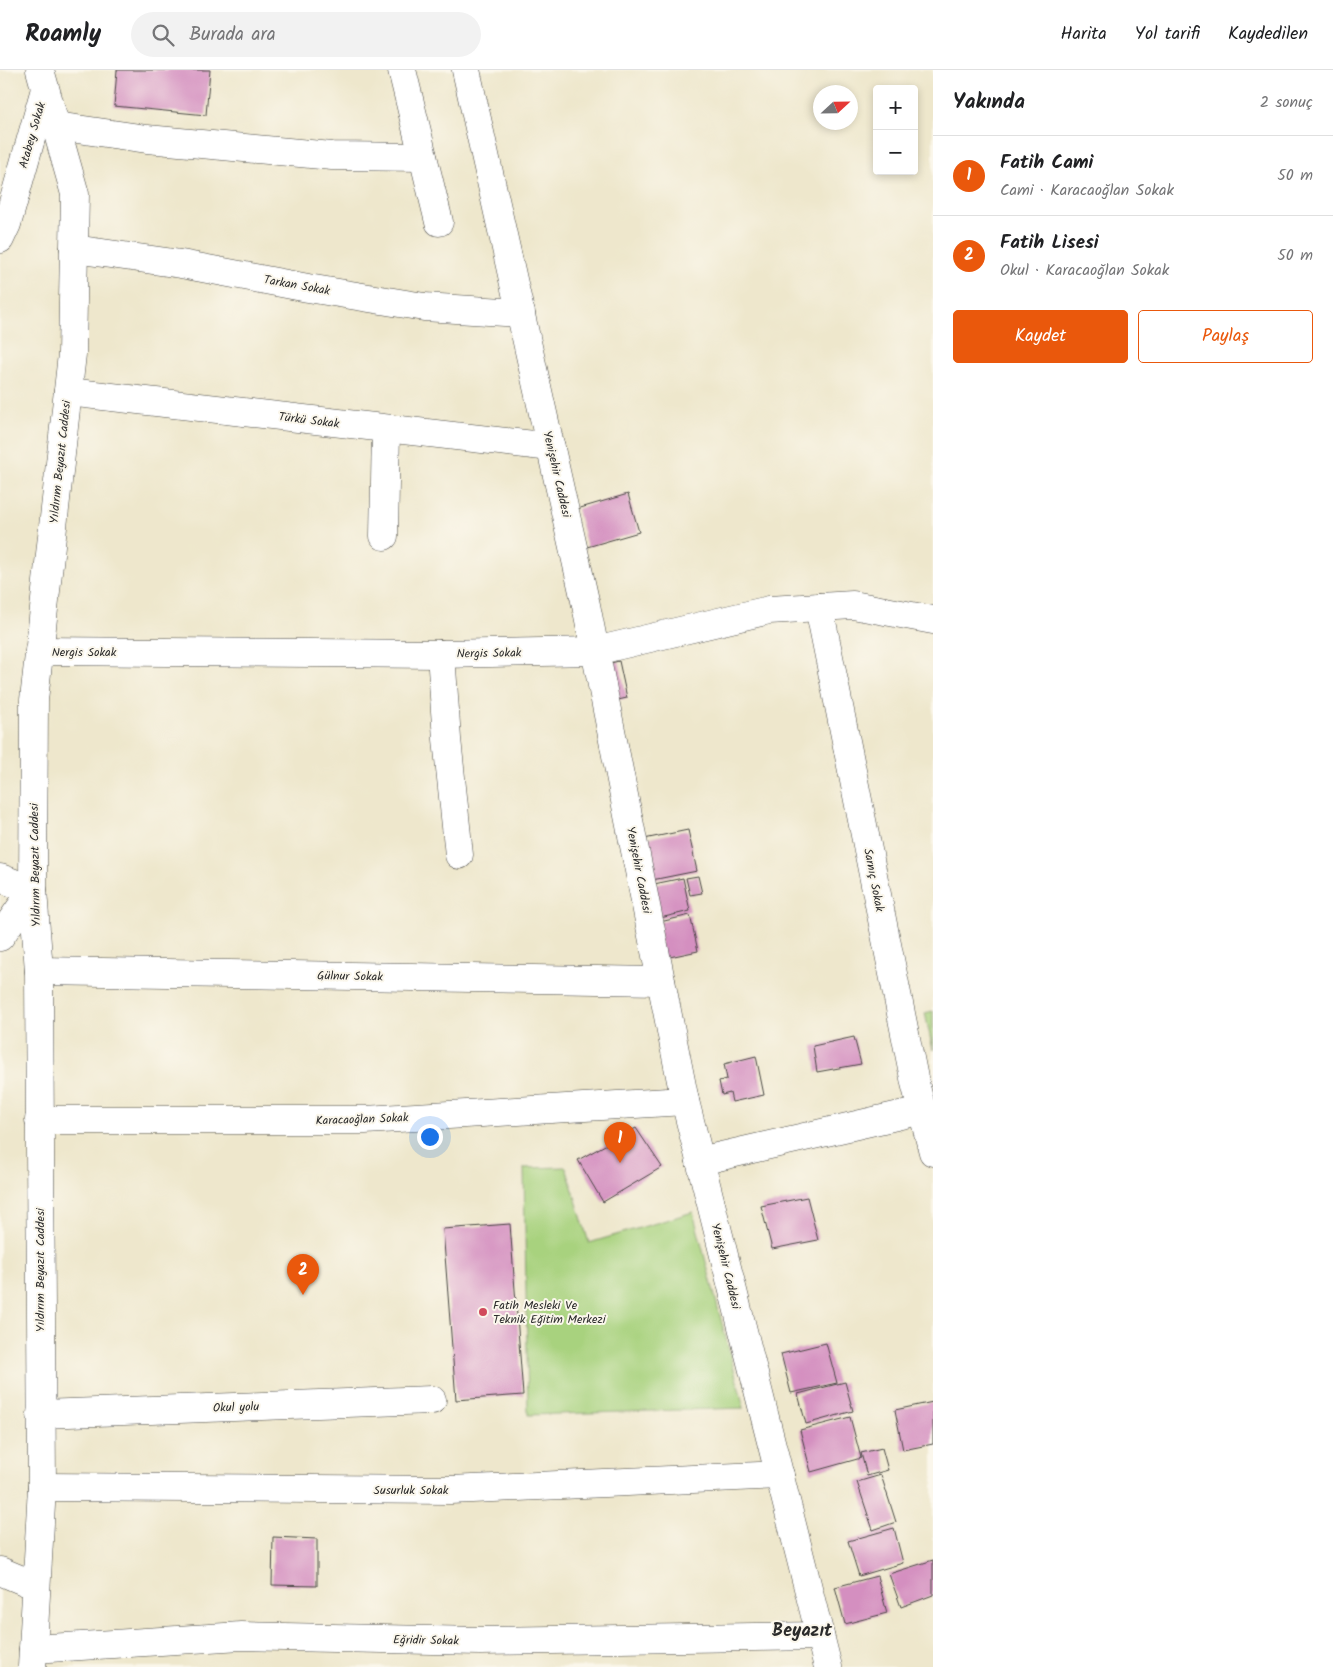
<!DOCTYPE html>
<html lang="tr">
<meta charset="utf-8">
<style>
:root{--surface:#fff;--page:#f2f2f2;--text:#202124;--muted:#757577;--line:#e0e0e0;--accent:#ea580c}
body{margin:0;font-family:Kalam,sans-serif;background:var(--page);color:var(--text)}
.controls{position:absolute;right:15px;top:15px;display:grid;overflow:hidden;border-radius:5px;box-shadow:0 2px 8px #0003}
.controls button{width:45px;height:45px;display:grid;place-items:center;padding:0;border:0;border-bottom:1px solid var(--line);background:var(--surface);color:var(--text);font:25px sans-serif}
.compass{position:absolute;left:813px;top:15px;width:45px;height:45px;border-radius:50%;background:var(--surface);box-shadow:0 2px 8px #0003;rotate:68deg}
.you{position:absolute;left:429px;top:1066px;width:18px;height:18px;margin:-12px;border:4px solid #fff;border-radius:50%;background:#1a73e8;box-shadow:0 0 0 8px #1a73e833}
.badge{display:grid;place-items:center;width:32px;height:32px;border-radius:50%;background:var(--accent);color:#fff;font-size:16px;font-weight:700}
.pin{position:absolute;translate:-50% -41px;filter:drop-shadow(0 1px 2px #0008)}
.pin::after{content:'';position:absolute;top:26px;width:18px;height:15px;background:inherit;clip-path:polygon(0 0,100% 0,50% 100%)}
.list{margin:0;padding:0;list-style:none}
h2{display:flex;justify-content:space-between;align-items:center;height:65px;margin:0;padding:0 20px;font-size:21px}
h2 small{font-size:16px;font-weight:400;color:var(--muted)}
.list li{display:grid;grid-template-columns:32px 1fr auto;gap:15px;align-items:center;box-sizing:border-box;height:80px;padding:0 20px;border-top:1px solid var(--line)}
.list b{display:block;font-size:19px;white-space:nowrap}
.list p{margin:0;font-size:16px;white-space:nowrap;color:var(--muted)}
.list em{font-size:16px;font-style:normal;color:var(--muted)}
.actions{display:flex;gap:10px;padding:15px 20px}
.actions a{flex:1;padding:11px 0;border:1px solid var(--accent);border-radius:5px;text-align:center;font-size:18px;color:var(--accent)}
.actions .main{background:var(--accent);color:#fff}
.icon{flex:none;width:28px;height:28px;fill:none;stroke:currentColor;stroke-width:2;stroke-linecap:round;stroke-linejoin:round}
.map{position:relative;flex:none;width:933px;height:1597px;overflow:hidden}
header{display:flex;align-items:center;gap:30px;box-sizing:border-box;height:70px;padding:0 25px;background:var(--surface);border-bottom:1px solid var(--line)}
header strong{font-size:24px}
nav{display:flex;gap:28px;margin-inline-start:auto;font-size:18px}
.search{width:350px;height:45px;background:var(--page);display:flex;align-items:center;gap:12px;box-sizing:border-box;padding:0 18px;border-radius:28px;color:var(--muted);font-size:19px}
main{display:flex}
aside{flex:1;background:var(--surface)}
.map>svg:first-child{display:block}
.green{fill:#a8d27e;stroke:#6a7e54}
.building{fill:#d48fc0}
.lines{fill:none;stroke-linecap:round;stroke-linejoin:round}
.minor-casing{stroke:#484743;stroke-width:29}
.minor{stroke:#fff;stroke-width:28}
.poi-dot{fill:#d1495b;stroke:#fbf7ec;stroke-width:2}
.labels{text-anchor:middle;stroke-width:4;stroke-linejoin:round;paint-order:stroke}
.street-label{font-size:12px;fill:#2b2b2b;stroke:#fbf7ec}
.poi-label{font-size:12px;fill:#2b2b2b;stroke:#fbf7ec;text-anchor:start}
.district-label{font-size:18px;font-weight:bold;fill:#2b2b2b;stroke:#fbf7ec}
</style>
<header>
<strong>Roamly</strong>
<div class="search"><svg class="icon" aria-label="search" viewBox="0 0 24 24"><circle cx="10" cy="10" r="6"/><path d="M15 15l6 6"/></svg>Burada ara</div>
<nav><a>Harita</a><a>Yol tarifi</a><a>Kaydedilen</a></nav>
</header>
<main>
<div class="map">
<svg width="933" height="1597" viewBox="0 0 933 1597">
<rect width="100%" height="100%" fill="#fbf7ec"/>
<filter id="ink" filterUnits="userSpaceOnUse"><feTurbulence type="fractalNoise" baseFrequency=".02" numOctaves="2"/><feDisplacementMap in="SourceGraphic" scale="10" xChannelSelector="R" yChannelSelector="G"/><feConvolveMatrix kernelMatrix="1 2 1 2 8 2 1 2 1" color-interpolation-filters="sRGB"/></filter>
<filter id="wash" filterUnits="userSpaceOnUse"><feTurbulence type="fractalNoise" baseFrequency=".0096" numOctaves="4" result="noise"/><feDisplacementMap in="SourceGraphic" scale="20" xChannelSelector="R" yChannelSelector="G"/><feGaussianBlur stdDeviation="1.12" result="paint"/><feColorMatrix in="noise" values="0 0 0 0 0 0 0 0 0 0 0 0 0 0 0 0 0 1.4 0 .05"/><feComposite in="paint" operator="in"/></filter>
<g filter="url(#wash)">
<rect width="100%" height="100%" fill="#eee7cc"/>
<!-- green -->
<g class="green">
<polygon points="933,941 933,980 925,943"/>
<polygon points="566,1097 589,1173 693,1142 744,1338 528,1345 524,1098"/>
</g>
<g id="blocks">
<!-- building -->
<g class="building">
<polygon points="117,0 210,0 206,45 114,36"/>
<polygon points="628,424 639,462 587,477 577,439"/>
<polygon points="619,591 627,628 609,632 602,595"/>
<polygon points="688,760 697,801 652,810 644,769"/>
<polygon points="698,806 702,823 690,825 686,808"/>
<polygon points="683,808 690,841 660,848 654,814"/>
<polygon points="690,845 698,881 660,889 660,852"/>
<polygon points="854,967 861,994 817,1002 813,976"/>
<polygon points="756,986 764,1025 732,1032 730,1023 722,1025 719,1011 727,1009 724,994"/>
<polygon points="636,1058 662,1097 603,1132 578,1090"/>
<polygon points="807,1127 818,1170 772,1179 761,1136"/>
<polygon points="510,1154 523,1325 456,1330 443,1159"/>
<polygon points="826,1273 837,1313 791,1323 781,1284"/>
<polygon points="845,1312 853,1341 806,1354 798,1324"/>
<polygon points="933,1332 933,1374 903,1380 895,1340"/>
<polygon points="850,1347 861,1388 811,1402 800,1360"/>
<polygon points="882,1378 888,1400 867,1406 861,1383"/>
<polygon points="881,1405 896,1452 873,1460 857,1412"/>
<polygon points="894,1458 903,1493 859,1506 848,1471"/>
<polygon points="273,1467 317,1469 317,1516 272,1515"/>
<polygon points="933,1490 933,1525 901,1537 889,1504"/>
<polygon points="877,1506 887,1543 845,1554 835,1517"/>
</g>
</g>
</g>
<g filter="url(#ink)">
<use href="#blocks" fill-opacity="0" stroke="#484743" stroke-width="1"/>
<g class="lines">
<!-- minor casing -->
<g class="minor-casing">
<g id="minor">
<polyline points="402,0 439,152"/>
<polyline points="466,0 586,535 685,1031 828,1597"/>
<polyline points="56,56 147,69 332,86 423,87"/>
<polyline points="0,169 7,154 45,19"/>
<polyline points="74,179 181,194 308,218 424,237 521,243"/>
<polyline points="68,322 551,377"/>
<polyline points="384,466 386,359"/>
<polyline points="819,537 915,1013 933,1082"/>
<polyline points="39,581 441,584 595,581 769,540 853,535 933,550"/>
<polyline points="441,584 447,669 459,785"/>
<polyline points="0,808 33,820 0,867"/>
<polyline points="39,901 661,911"/>
<polyline points="39,1050 365,1050 685,1031"/>
<polyline points="700,1091 922,1040"/>
<polyline points="41,1344 432,1330"/>
<polyline points="42,1417 450,1420 780,1405"/>
<polyline points="0,1501 36,1516"/>
<polyline points="33,1579 241,1566 480,1571 820,1566"/>
<polyline points="32,1597 42,1417 39,901 33,820 34,630 72,284 75,124 40,0"/>
</g>
</g>
<!-- minor -->
<use href="#minor" class="minor"/>
</g>
</g>
<!-- markers -->
<circle class="poi-dot" cx="483" cy="1242" r="5"/>
<g class="labels">
<!-- street labels -->
<g class="street-label">
<text transform="translate(32 65) rotate(-74)" y="4">Atabey Sokak</text>
<text transform="translate(297 215) rotate(10)" y="4">Tarkan Sokak</text>
<text transform="translate(309 350) rotate(7)" y="4">Türkü Sokak</text>
<text transform="translate(60 392) rotate(-84)" y="4">Yıldırım Beyazıt Caddesi</text>
<text transform="translate(557 404) rotate(77)" y="4">Yenişehir Caddesi</text>
<text x="84" y="586">Nergis Sokak</text>
<text transform="translate(489 583) rotate(-1)" y="4">Nergis Sokak</text>
<text transform="translate(35 795) rotate(-91)" y="4">Yıldırım Beyazıt Caddesi</text>
<text transform="translate(639 800) rotate(79)" y="4">Yenişehir Caddesi</text>
<text transform="translate(874 810) rotate(79)" y="4">Sarnıç Sokak</text>
<text transform="translate(350 906) rotate(1)" y="4">Gülnur Sokak</text>
<text transform="translate(362 1049) rotate(-2)" y="4">Karacaoğlan Sokak</text>
<text transform="translate(726 1196) rotate(76)" y="4">Yenişehir Caddesi</text>
<text transform="translate(40 1200) rotate(-90)" y="4">Yıldırım Beyazıt Caddesi</text>
<text transform="translate(236 1337) rotate(-2)" y="4">Okul yolu</text>
<text x="411" y="1424">Susurluk Sokak</text>
<text transform="translate(426 1570) rotate(1)" y="4">Eğridir Sokak</text>
</g>
<!-- poi labels -->
<g class="poi-label">
<text x="493" y="1239">Fatih Mesleki Ve<tspan x="493" dy="14">Teknik Eğitim Merkezi</tspan></text>
</g>
<!-- district labels -->
<g class="district-label">
<text x="802" y="1566">Beyazıt</text>
</g>
</g>
</svg>
<div class="controls">
<button>+</button>
<button>−</button>
</div>
<svg class="compass" viewBox="-18 -18 36 36"><path d="M0-13l5 13h-10z" fill="#e53935"/><path d="M0 13l5-13h-10z" fill="#757577"/></svg>
<div class="you"></div>
<div class="pin badge" style="left:620px;top:1093px">1</div>
<div class="pin badge" style="left:303px;top:1225px">2</div>
</div>
<aside>
<h2>Yakında<small>2 sonuç</small></h2>
<ul class="list">
<li><span class="badge">1</span><div><b>Fatih Cami</b><p>Cami · Karacaoğlan Sokak</p></div><em>50 m</em></li>
<li><span class="badge">2</span><div><b>Fatih Lisesi</b><p>Okul · Karacaoğlan Sokak</p></div><em>50 m</em></li>
</ul>
<div class="actions"><a class="main">Kaydet</a><a>Paylaş</a></div>
</aside>
</main>
